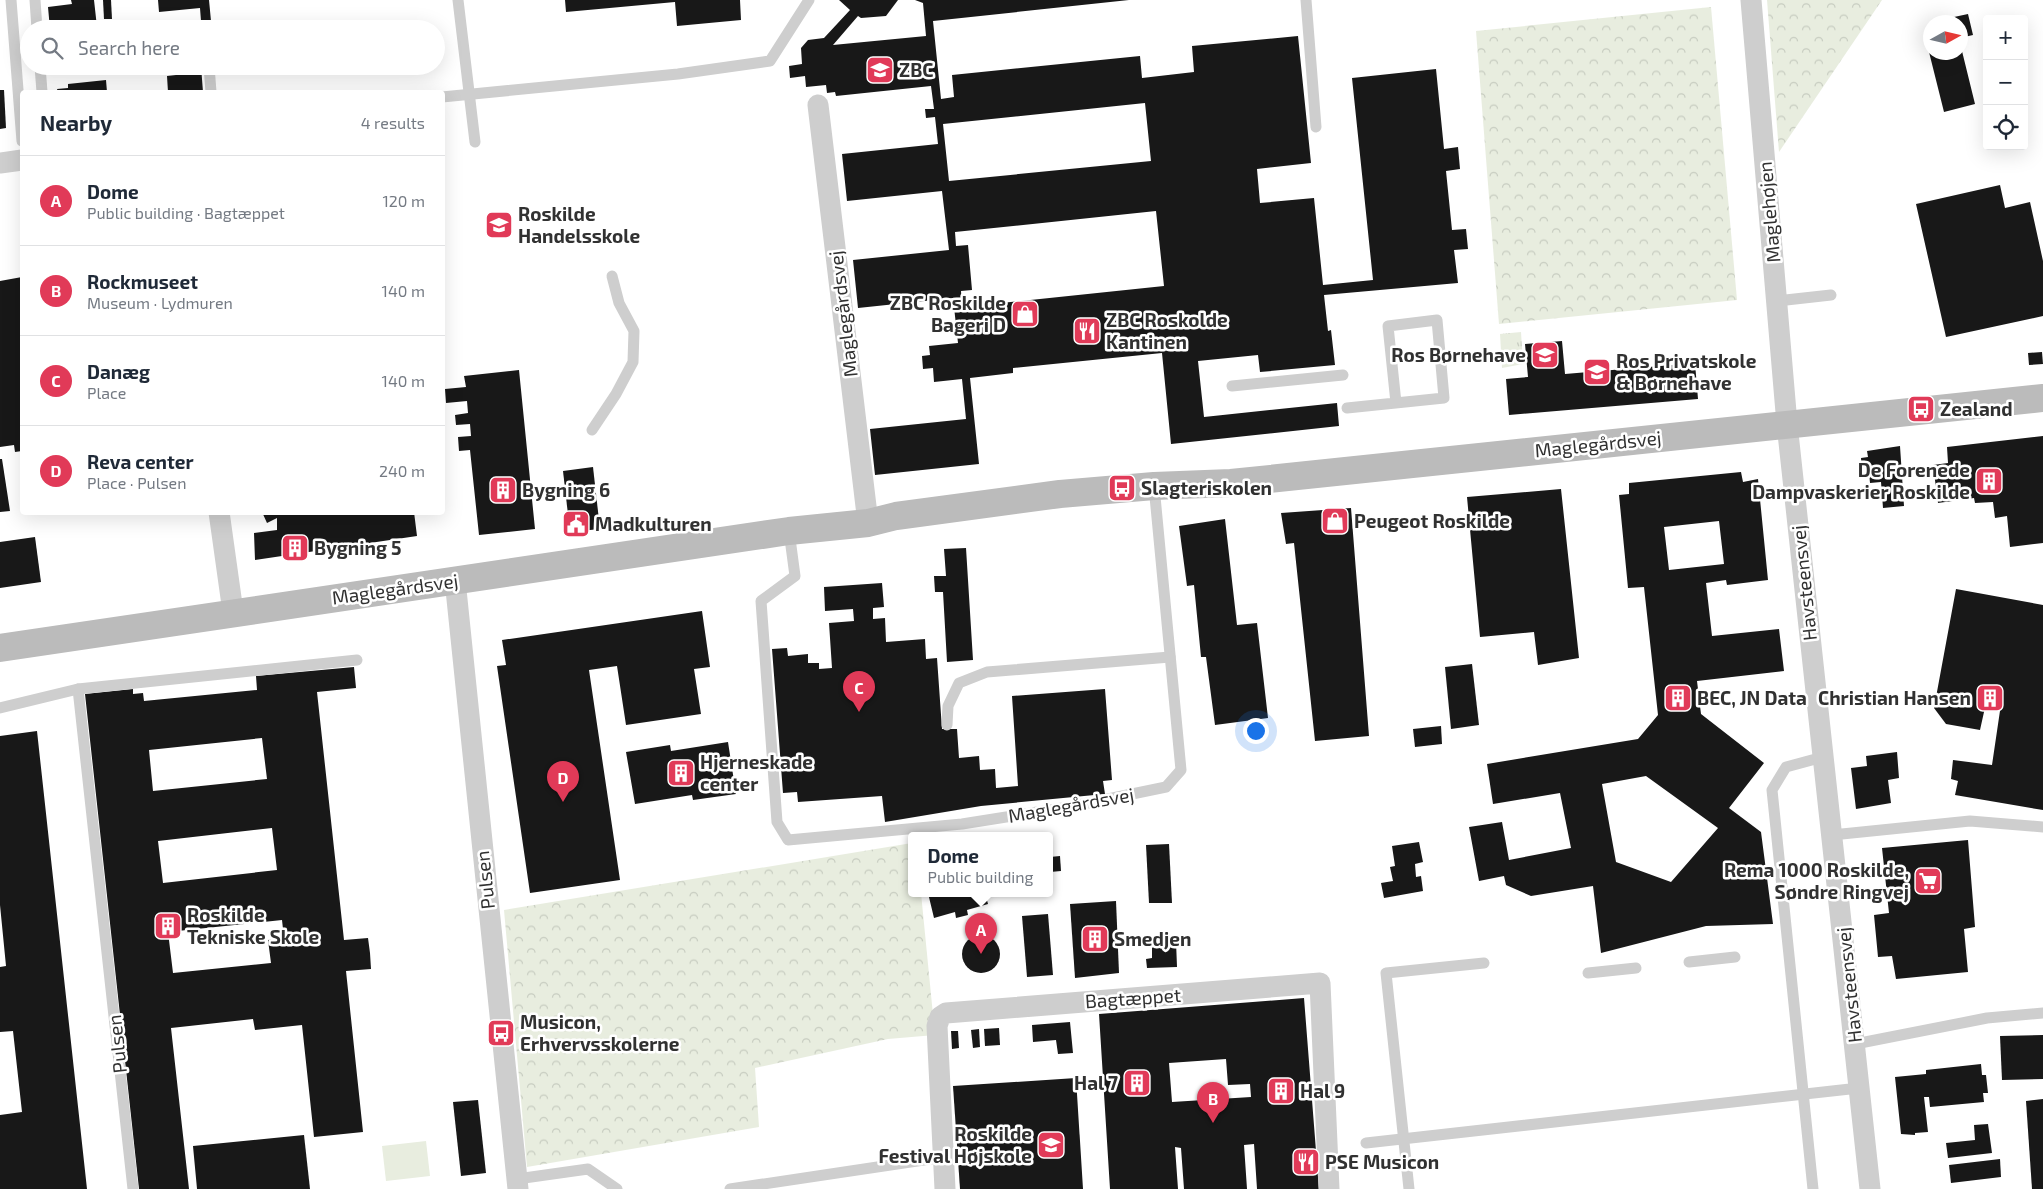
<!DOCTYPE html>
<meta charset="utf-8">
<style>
:root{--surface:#fff;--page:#f6f6f7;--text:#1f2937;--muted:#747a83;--line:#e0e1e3;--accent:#e13a58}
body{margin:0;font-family:"Exo 2",sans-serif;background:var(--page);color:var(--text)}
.controls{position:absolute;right:15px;top:15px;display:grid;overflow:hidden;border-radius:5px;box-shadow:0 5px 20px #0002}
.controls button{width:45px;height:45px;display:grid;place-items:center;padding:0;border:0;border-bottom:1px solid var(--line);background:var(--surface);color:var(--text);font:25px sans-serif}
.compass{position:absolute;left:1923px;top:15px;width:45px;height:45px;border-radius:50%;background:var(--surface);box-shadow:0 5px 20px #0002;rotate:82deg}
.you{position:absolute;left:1255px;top:730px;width:18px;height:18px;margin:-12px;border:4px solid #fff;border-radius:50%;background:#1a73e8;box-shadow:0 0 0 8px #1a73e833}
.badge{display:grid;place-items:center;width:32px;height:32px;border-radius:50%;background:var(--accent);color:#fff;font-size:16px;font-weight:700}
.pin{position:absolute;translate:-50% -41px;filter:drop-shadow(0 1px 2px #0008)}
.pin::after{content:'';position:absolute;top:26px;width:18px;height:15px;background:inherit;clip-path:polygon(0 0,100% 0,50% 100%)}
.popup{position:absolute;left:908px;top:832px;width:145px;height:65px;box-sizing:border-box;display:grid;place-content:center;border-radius:5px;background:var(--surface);filter:drop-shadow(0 1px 4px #0005);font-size:16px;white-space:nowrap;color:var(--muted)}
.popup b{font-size:19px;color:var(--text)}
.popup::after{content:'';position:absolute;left:50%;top:100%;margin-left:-10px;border:10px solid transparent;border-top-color:var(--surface)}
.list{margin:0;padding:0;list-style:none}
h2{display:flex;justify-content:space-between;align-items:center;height:65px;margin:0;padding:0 20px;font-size:21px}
h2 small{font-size:16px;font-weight:400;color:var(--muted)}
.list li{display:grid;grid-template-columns:32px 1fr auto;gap:15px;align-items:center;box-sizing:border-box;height:90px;padding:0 20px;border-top:1px solid var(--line)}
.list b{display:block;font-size:19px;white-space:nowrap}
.list p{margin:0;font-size:16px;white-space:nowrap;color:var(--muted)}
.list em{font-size:16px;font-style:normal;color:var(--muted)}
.icon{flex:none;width:28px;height:28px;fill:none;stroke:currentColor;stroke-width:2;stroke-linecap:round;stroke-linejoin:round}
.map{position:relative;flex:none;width:2043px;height:1189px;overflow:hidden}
.search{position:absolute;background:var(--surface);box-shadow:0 5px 20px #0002;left:20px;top:20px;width:425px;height:55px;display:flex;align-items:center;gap:12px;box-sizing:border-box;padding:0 18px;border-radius:28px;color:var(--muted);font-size:19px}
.panel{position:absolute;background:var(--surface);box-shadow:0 5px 20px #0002;left:20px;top:90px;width:425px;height:425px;border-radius:5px}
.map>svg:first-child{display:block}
.grass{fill:#e8eddf}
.forest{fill:url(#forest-crowns)}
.park{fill:url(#park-tufts)}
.building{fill:#181818;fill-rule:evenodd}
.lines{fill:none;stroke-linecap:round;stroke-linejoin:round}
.lane{stroke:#cecece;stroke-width:11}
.street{stroke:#cecece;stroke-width:21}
.secondary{stroke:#bbb;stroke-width:28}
.labels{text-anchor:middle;stroke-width:5;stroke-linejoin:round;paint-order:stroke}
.poi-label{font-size:19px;font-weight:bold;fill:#313131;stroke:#fff;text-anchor:start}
.street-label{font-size:19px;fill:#313131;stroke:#fff}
</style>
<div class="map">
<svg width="2043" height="1189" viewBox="0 0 2043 1189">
<defs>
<pattern id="forest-crowns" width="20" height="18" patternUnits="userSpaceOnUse" patternTransform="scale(1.25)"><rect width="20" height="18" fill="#e8eddf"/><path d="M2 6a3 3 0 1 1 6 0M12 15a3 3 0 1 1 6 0" fill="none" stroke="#c7ccc0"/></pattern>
<pattern id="park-tufts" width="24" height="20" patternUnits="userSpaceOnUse" patternTransform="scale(1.25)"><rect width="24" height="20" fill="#e8eddf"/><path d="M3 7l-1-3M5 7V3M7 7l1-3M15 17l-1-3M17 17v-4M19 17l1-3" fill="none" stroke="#c7ccc0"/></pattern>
</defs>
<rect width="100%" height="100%" fill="#fff"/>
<!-- grass -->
<polygon class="grass" points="426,1141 430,1176 386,1181 382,1146"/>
<!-- forest -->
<g class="forest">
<polygon points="1767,0 1882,0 1779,152"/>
<polygon points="1711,7 1737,300 1499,324 1476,31"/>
<polygon points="912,843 912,893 921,893 935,1035 888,1039 755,1068 759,1127 527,1167 504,910"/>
</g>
<!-- park -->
<polygon class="park" points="1521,332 1523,364 1502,368 1500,334"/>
<!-- building -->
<g class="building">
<polygon points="71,0 94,0 97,27 50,29 48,7 72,4"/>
<polygon points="103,0 111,0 112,19 104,19"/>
<polygon points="158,0 209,0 211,21 201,21 200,8 159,12"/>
<polygon points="565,0 740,0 741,20 677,26 675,2 566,12"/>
<path d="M839 0H898L886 16 861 18 858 16 833 45 926 36 923 3 915 0H1129L933 21 941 99 954 97 952 75 1140 56 1142 78 1194 72 1192 46 1298 36 1311 163 1257 169 1260 203 1314 198 1323 285 1373 280 1352 78 1436 69 1444 149 1458 147 1460 169 1446 171 1452 230 1466 229 1468 249 1454 250 1458 283 1324 295 1328 331 1331 330 1335 365 1260 372 1258 355 1198 361 1204 417 1337 403 1339 426 1171 444 1162 353 1013 368V373L970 378 979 464 875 475 870 429 966 419 962 379 934 382 933 368 923 369 922 356 930 355 929 346 958 343 953 298 858 308 853 260 949 250 942 191 847 201 842 154 938 144 935 117 926 118 925 109H934L931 86 836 96 835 92 827 93 826 85 806 87 805 76 790 78 789 66 802 64 801 48 808 40 824 38 850 10ZM1145 103 1151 161 949 181 943 124ZM1156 211 1164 286 962 307 961 291 972 290 968 245 956 246 955 232Z"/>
<polygon points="1968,14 1973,35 1960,38 1960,22 1955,22 1954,17"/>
<polygon points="1961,47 1975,104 1944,112 1929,52 1960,52"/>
<polygon points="175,66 201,66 203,92 168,92 167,76 176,75"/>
<polygon points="106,80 107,92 58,92 57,89 68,88 68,84"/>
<polygon points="0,90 4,90 6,128 0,129"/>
<polygon points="2000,185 2005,208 2030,202 2043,261 2043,316 1946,337 1916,204"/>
<polygon points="22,277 22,451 15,452 14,445 0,447 0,281"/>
<polygon points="1562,341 1565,374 1695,363 1698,399 1509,415 1506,379 1528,377 1525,344"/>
<polygon points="2042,352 2043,364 2029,365 2028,353"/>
<polygon points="519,370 535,529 479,535 470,450 459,451 458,437 471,436 470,424 456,425 455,415 468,413 467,401 446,403 445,389 466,387 464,376"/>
<polygon points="2043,436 2043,543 2010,547 2007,516 1995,518 1993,502 1975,503 1974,498 1938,503 1933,465 1948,463 1947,447"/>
<polygon points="1900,446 1904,506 1883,508 1881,482 1870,483 1869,472 1862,473 1861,458 1868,457 1867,451"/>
<polygon points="0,459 2,459 10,511 0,512"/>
<polygon points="593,467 600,529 570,532 563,471"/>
<path d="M1741 472 1743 482 1758 479 1768 580 1727 585 1726 580 1706 583 1712 636 1779 629 1784 671 1697 681 1701 714 1764 763 1729 808 1761 832 1773 924 1706 926 1601 953 1593 886 1531 896 1506 885 1504 876 1479 881 1469 827 1502 822 1509 860 1571 848 1560 793 1493 804 1487 764 1638 739 1658 715 1644 587 1628 588 1619 495 1629 494V483ZM1719 521 1724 564 1669 570 1664 527ZM1646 776 1718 828 1671 882 1616 862 1602 784Z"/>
<polygon points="1561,489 1579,658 1538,665 1534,632 1480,637 1467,497"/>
<polygon points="1351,508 1369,736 1315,741 1294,543 1286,544 1281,513"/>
<polygon points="262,512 414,512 417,536 255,560 254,533 277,530 277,518 267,523"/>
<polygon points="1225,519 1237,625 1257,623 1268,718 1215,725 1206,657 1201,657 1194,585 1187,586 1179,526"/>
<polygon points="35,537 41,582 0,588 0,542"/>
<polygon points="966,548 973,660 947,662 943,592 935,592 934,576 946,576 944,549"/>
<polygon points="882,583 884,607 873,608 873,619 885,618 886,642 925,639 926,659 937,658 942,729 957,729 959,758 979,756 980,770 995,769 996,788 1018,786 1012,696 1105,689 1112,780 1103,781 1105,794 981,806 885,822 882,796 798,802 797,792 783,793 772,649 787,648 788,656 808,654 808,663 819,663 819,669 832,668 829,623 854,621 853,609 825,611 824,587"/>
<polygon points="1956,589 2043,605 2043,810 1955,795 1958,781 1951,779 1953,760 1992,765 2001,704 1986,703 1980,730 1946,724 1934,708"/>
<polygon points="702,611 710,667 694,669 701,714 626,725 617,666 589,670 620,880 530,893 497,666 506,665 502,640"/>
<polygon points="1472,664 1479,725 1451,729 1445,667"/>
<path d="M354 667 356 688 317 692 344 940 368 938 370 953 371 969 346 971 363 1132 314 1137 302 1025 255 1030 253 1019 171 1028 189 1189H139L85 694 133 689V694L143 693 144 701 257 690 256 676ZM262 738 267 779 153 791 149 750ZM272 828 277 870 163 883 158 841ZM282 920 284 938 268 940 271 963 173 973 168 932Z"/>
<polygon points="1441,726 1442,744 1415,747 1413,729"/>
<polygon points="37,731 87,1189 0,1189 0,1115 22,1112 13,1031 0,1032 0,967 6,966 0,905 0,736"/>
<polygon points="728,742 736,794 693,800 692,795 635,804 626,752 670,745 671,751"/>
<polygon points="1897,752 1899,778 1888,780 1891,803 1856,809 1851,768 1867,766 1866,756"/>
<polygon points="1968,840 1975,927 1964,929 1968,972 1896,979 1892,956 1878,957 1874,915 1889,913 1882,848"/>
<polygon points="1419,842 1423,862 1415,864 1416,877 1421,876 1423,891 1384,898 1381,883 1393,881 1390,867 1395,866 1392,846"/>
<polygon points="1169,844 1172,903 1149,903 1146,845"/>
<polygon points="1060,856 1061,871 1050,872 1050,857"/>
<polygon points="928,893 985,893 988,904 967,910 968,915 956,918 955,912 934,918"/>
<polygon points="1116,901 1119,973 1075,978 1070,904"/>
<polygon points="1048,914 1053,975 1027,977 1022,916"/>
<circle cx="981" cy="954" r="19"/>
<polygon points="1176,941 1177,967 1147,968 1146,959 1152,958 1152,942"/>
<path d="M1304 998 1319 1189H1257L1254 1144 1244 1145 1247 1189H1184L1181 1148 1175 1147 1178 1189H1110L1099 1014ZM1226 1059 1228 1085 1250 1084 1251 1097 1172 1102 1169 1063Z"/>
<polygon points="1070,1022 1073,1053 1058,1054 1056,1040 1033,1042 1032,1025"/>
<polygon points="999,1028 1000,1045 985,1046 984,1029"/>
<polygon points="979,1029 980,1047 973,1048 971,1030"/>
<polygon points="951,1031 958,1031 959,1048 952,1049"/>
<polygon points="2043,1035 2043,1079 2002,1080 2000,1036"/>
<polygon points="1981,1064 1982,1075 1986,1075 1988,1093 1983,1093 1984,1102 1930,1107 1929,1097 1924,1097 1928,1132 1915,1133 1915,1135 1901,1134 1895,1077 1926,1074 1926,1070"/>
<polygon points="1076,1078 1083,1189 960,1189 953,1086"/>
<polygon points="2043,1099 2043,1189 2032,1189 2026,1101"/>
<polygon points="478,1100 486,1173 461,1176 453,1102"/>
<polygon points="1988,1124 1992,1153 1948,1158 1946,1143 1975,1140 1974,1125"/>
<polygon points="304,1135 310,1189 197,1189 193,1146"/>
<polygon points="2000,1159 2001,1177 1951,1183 1949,1165"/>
</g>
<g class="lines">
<!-- lane -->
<g class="lane">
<polyline points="11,0 22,141"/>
<polyline points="35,0 37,29"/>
<polyline points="458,0 475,142"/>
<polyline points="1306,0 1316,127"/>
<polyline points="40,66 42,92"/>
<polyline points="209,66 211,92"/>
<polyline points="442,97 678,74 770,61 809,0"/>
<polyline points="1777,301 1831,295"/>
<polyline points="1232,386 1343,375"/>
<polyline points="1347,408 1444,398 1437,320 1388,326 1396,403"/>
<polyline points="592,430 616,394 633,362 634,331 619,303 612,276"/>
<polyline points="789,531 795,576 761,601 777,822 788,840 962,824 1069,807 1166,787 1181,770 1154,486"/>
<polyline points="78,689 133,1189"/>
<polyline points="0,708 78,689 357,660"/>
<polyline points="947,725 948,706 959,683 987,672 1170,657"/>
<polyline points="1832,835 1970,821 2043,827"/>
<polyline points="1689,962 1735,957"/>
<polyline points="1588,973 1636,968"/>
<polyline points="1855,1044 1987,1018 2043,1013"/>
<polyline points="1366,1143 1859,1088"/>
<polyline points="517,1179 588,1169 617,1189"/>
<polyline points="730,1189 944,1157"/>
<polyline points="1409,1189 1386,973 1484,963"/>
<polyline points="1813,1189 1772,790 1786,767 1823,757"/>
</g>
<!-- street -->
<g class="street">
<polyline points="1751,0 1787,424 1870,1189"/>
<polyline points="818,105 868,523"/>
<polyline points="0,163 22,160"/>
<polyline points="219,512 233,612"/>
<polyline points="455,580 518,1189"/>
<polyline points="945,1189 937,1026 940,1017 946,1013 1320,983 1329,1189"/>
</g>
<!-- secondary -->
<polyline class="secondary" points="0,648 789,531 868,523 896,516 1060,494 1154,486 1231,483 2043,398"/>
</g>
<!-- icons -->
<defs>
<g id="university-square" transform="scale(1.4375)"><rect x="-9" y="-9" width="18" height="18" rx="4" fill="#e13a58" stroke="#fff"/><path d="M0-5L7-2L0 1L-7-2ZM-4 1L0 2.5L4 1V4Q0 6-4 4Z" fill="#fff"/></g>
<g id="school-square" transform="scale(1.4375)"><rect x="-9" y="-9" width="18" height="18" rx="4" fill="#e13a58" stroke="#fff"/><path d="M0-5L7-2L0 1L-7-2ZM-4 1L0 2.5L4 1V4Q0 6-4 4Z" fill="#fff"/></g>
<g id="shop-square" transform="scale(1.4375)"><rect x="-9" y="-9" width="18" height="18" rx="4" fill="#e13a58" stroke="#fff"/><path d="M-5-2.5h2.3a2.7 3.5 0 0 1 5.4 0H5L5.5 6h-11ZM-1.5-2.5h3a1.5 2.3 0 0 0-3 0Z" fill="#fff"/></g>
<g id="restaurant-square" transform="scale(1.4375)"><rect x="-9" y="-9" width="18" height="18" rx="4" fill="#e13a58" stroke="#fff"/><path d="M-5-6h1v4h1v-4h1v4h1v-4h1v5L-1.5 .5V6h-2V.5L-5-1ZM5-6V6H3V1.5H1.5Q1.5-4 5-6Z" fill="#fff"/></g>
<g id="bus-square" transform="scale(1.4375)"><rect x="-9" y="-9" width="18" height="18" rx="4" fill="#e13a58" stroke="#fff"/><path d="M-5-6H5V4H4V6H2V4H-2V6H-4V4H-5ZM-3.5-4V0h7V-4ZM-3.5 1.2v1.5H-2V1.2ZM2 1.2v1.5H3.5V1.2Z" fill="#fff"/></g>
<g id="building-square" transform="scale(1.4375)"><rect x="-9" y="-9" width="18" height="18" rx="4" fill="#e13a58" stroke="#fff"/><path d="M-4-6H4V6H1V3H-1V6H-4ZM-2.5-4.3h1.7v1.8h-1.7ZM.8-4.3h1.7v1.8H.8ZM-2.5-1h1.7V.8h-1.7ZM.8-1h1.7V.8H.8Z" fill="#fff"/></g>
<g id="civic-square" transform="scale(1.4375)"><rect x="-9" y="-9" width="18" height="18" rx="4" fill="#e13a58" stroke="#fff"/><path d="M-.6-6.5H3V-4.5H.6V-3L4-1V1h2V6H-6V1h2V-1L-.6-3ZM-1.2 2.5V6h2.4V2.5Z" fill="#fff"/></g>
<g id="supermarket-square" transform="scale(1.4375)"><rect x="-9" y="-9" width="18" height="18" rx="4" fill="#e13a58" stroke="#fff"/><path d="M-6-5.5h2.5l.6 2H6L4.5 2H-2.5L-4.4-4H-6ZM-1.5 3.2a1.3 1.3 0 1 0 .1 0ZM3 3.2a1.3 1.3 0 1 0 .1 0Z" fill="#fff"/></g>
</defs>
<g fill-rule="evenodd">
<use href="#university-square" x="880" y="70"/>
<use href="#school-square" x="499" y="225"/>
<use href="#shop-square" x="1025" y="314"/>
<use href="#restaurant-square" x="1087" y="331"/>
<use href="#school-square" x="1545" y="355"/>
<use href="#school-square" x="1597" y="372"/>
<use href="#bus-square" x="1921" y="409"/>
<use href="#building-square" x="1989" y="481"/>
<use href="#bus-square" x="1122" y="488"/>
<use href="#building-square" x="503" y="490"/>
<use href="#shop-square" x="1335" y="521"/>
<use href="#civic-square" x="576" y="524"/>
<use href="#building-square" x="295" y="548"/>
<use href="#building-square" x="1678" y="698"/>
<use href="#building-square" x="1990" y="698"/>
<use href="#building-square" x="681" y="773"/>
<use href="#supermarket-square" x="1928" y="881"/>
<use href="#building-square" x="168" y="926"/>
<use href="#building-square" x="1095" y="939"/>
<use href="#bus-square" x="501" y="1033"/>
<use href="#building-square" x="1137" y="1083"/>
<use href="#building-square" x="1281" y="1091"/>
<use href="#university-square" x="1051" y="1145"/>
<use href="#restaurant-square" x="1306" y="1162"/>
</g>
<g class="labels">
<!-- poi labels -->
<g class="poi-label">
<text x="899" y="77">ZBC</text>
<text x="518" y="221">Roskilde<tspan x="518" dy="22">Handelsskole</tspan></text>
<text x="1006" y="310" text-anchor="end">ZBC Roskilde<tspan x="1006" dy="22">Bageri D</tspan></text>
<text x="1106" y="327">ZBC Roskolde<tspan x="1106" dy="22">Kantinen</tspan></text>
<text x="1526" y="362" text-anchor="end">Ros Børnehave</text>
<text x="1616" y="368">Ros Privatskole<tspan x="1616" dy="22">&amp; Børnehave</tspan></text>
<text x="1940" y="416">Zealand</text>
<text x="1970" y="477" text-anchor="end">De Forenede<tspan x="1970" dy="22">Dampvaskerier Roskilde</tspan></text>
<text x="1141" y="495">Slagteriskolen</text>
<text x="522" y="497">Bygning 6</text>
<text x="1354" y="528">Peugeot Roskilde</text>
<text x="595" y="531">Madkulturen</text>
<text x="314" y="555">Bygning 5</text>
<text x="1697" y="705">BEC, JN Data</text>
<text x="1971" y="705" text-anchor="end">Christian Hansen</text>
<text x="700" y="769">Hjerneskade<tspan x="700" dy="22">center</tspan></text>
<text x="1909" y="877" text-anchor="end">Rema 1000 Roskilde,<tspan x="1909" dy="22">Søndre Ringvej</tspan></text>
<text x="187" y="922">Roskilde<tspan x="187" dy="22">Tekniske Skole</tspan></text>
<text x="1114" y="946">Smedjen</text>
<text x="520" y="1029">Musicon,<tspan x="520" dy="22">Erhvervsskolerne</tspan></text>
<text x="1118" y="1090" text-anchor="end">Hal 7</text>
<text x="1300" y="1098">Hal 9</text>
<text x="1032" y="1141" text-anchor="end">Roskilde<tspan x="1032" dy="22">Festival Højskole</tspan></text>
<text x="1325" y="1169">PSE Musicon</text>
</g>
<!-- street labels -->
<g class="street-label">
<text transform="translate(1769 212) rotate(-95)" y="7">Maglehøjen</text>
<text transform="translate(843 314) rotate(-97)" y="7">Maglegårdsvej</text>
<text transform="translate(1598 444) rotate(-6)" y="7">Maglegårdsvej</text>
<text transform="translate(1804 583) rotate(-96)" y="7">Havsteensvej</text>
<text transform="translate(395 589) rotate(-8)" y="7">Maglegårdsvej</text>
<text transform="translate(1071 805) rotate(-10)" y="7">Maglegårdsvej</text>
<text transform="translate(485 880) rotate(-96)" y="7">Pulsen</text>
<text transform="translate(1849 985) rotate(-96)" y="7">Havsteensvej</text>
<text transform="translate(1133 998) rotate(-4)" y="7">Bagtæppet</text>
<text transform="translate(117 1044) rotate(-96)" y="7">Pulsen</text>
</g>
</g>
</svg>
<div class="controls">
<button>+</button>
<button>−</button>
<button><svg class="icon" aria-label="locate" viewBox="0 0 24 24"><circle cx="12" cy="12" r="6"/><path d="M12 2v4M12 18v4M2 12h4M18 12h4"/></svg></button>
</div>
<svg class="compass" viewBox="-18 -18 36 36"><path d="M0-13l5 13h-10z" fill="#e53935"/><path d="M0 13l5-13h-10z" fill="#747a83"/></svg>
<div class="you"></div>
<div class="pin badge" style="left:981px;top:954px">A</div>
<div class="popup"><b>Dome</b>Public building</div>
<div class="pin badge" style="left:1213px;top:1123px">B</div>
<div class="pin badge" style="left:859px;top:712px">C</div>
<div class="pin badge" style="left:563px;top:802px">D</div>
<div class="search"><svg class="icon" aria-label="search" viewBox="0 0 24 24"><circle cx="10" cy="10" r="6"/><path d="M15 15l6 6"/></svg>Search here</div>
<section class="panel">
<h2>Nearby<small>4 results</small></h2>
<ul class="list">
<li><span class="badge">A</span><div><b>Dome</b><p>Public building · Bagtæppet</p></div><em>120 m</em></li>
<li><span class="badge">B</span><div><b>Rockmuseet</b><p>Museum · Lydmuren</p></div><em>140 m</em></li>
<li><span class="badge">C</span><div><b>Danæg</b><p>Place</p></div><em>140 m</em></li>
<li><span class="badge">D</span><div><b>Reva center</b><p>Place · Pulsen</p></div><em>240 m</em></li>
</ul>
</section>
</div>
